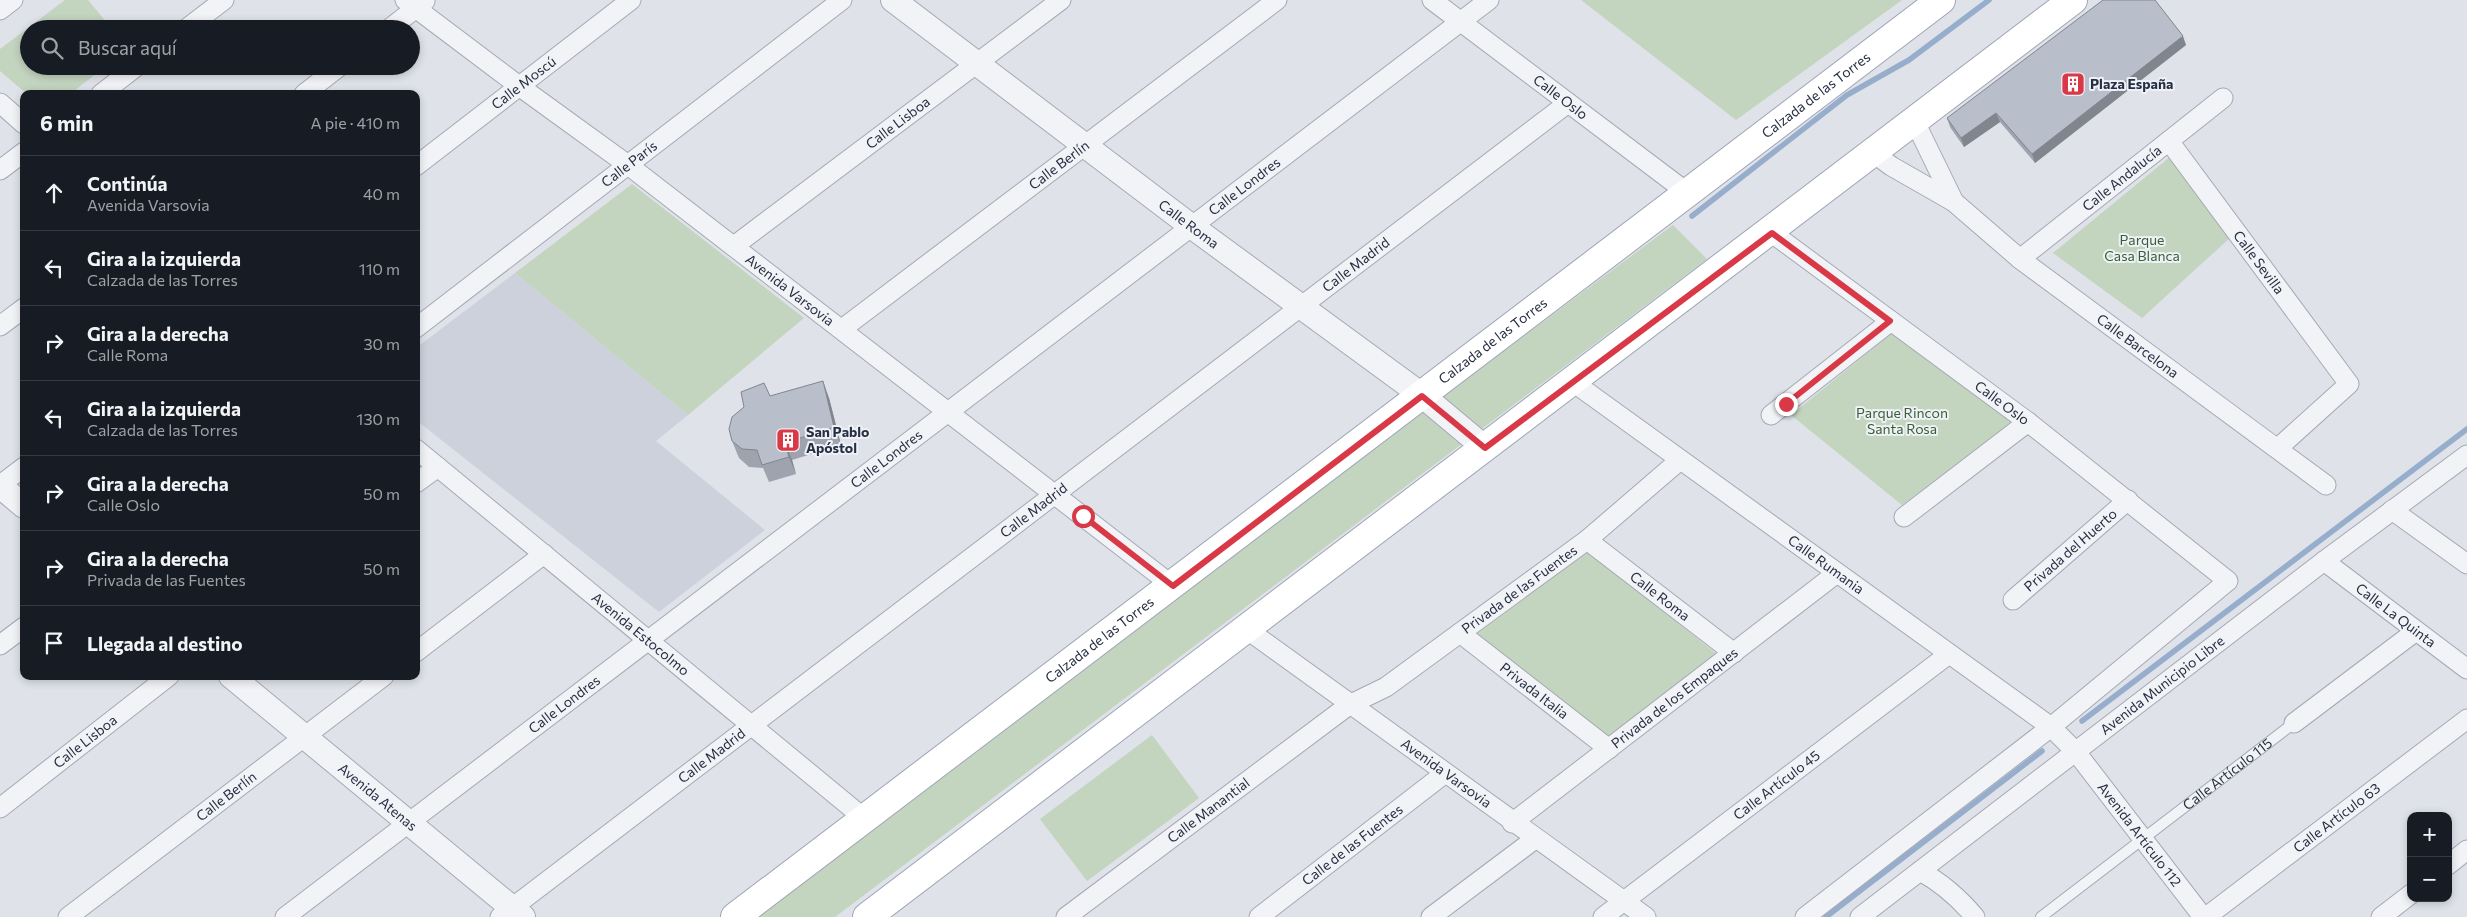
<!DOCTYPE html>
<html lang="es">
<meta charset="utf-8">
<style>
:root{--surface:#171b24;--page:#20242c;--text:#f1f3f6;--muted:#9ea1a6;--line:#363941}
body{margin:0;font-family:Commissioner,sans-serif;background:var(--page);color:var(--text)}
.controls{position:absolute;right:15px;bottom:15px;display:grid;overflow:hidden;border-radius:10px;box-shadow:0 2px 8px #0003}
.controls button{width:45px;height:45px;display:grid;place-items:center;padding:0;border:0;border-bottom:1px solid var(--line);background:var(--surface);color:var(--text);font:25px sans-serif}
.stop{position:absolute;width:15px;height:15px;margin:-11px;border:4px solid #d93947;border-radius:50%;background:#fff}
.stop.end{background:#d93947;border-color:#fff;box-shadow:0 1px 5px #0008}
.list{margin:0;padding:0;list-style:none}
h2{display:flex;justify-content:space-between;align-items:center;height:65px;margin:0;padding:0 20px;font-size:21px}
h2 small{font-size:16px;font-weight:400;color:var(--muted)}
.list li{display:grid;grid-template-columns:32px 1fr auto;gap:15px;align-items:center;box-sizing:border-box;height:75px;padding:0 20px;border-top:1px solid var(--line)}
.list b{display:block;font-size:19px;white-space:nowrap}
.list p{margin:0;font-size:16px;white-space:nowrap;color:var(--muted)}
.list em{font-size:16px;font-style:normal;color:var(--muted)}
.icon{flex:none;width:28px;height:28px;fill:none;stroke:currentColor;stroke-width:2;stroke-linecap:round;stroke-linejoin:round}
.map{position:relative;flex:none;width:2467px;height:917px;overflow:hidden}
.search{position:absolute;background:var(--surface);box-shadow:0 2px 8px #0003;left:20px;top:20px;width:400px;height:55px;display:flex;align-items:center;gap:12px;box-sizing:border-box;padding:0 18px;border-radius:28px;color:var(--muted);font-size:19px}
.panel{position:absolute;background:var(--surface);box-shadow:0 2px 8px #0003;left:20px;top:90px;width:400px;height:590px;border-radius:10px}
.map>svg:first-child{display:block}
.built{fill:#cdd1dc}
.green{fill:#c3d4bf}
.lines{fill:none;stroke-linecap:round;stroke-linejoin:round}
.stream{stroke:#97adcc;stroke-width:5.5}
.service-casing{stroke:#a4a9b4;stroke-width:12}
.minor-casing{stroke:#a4a9b4;stroke-width:21}
.tertiary-casing{stroke:#a4a9b4;stroke-width:26}
.primary-casing{stroke:#9da5b6;stroke-width:30}
.service{stroke:#f2f3f7;stroke-width:10}
.minor{stroke:#f2f3f7;stroke-width:19}
.tertiary{stroke:#f2f3f7;stroke-width:24}
.primary{stroke:#fff;stroke-width:28}
.wall{fill:#9ea3ae}
.shaded-wall{fill:#81858d}
.building{fill:#b8beca;stroke:#81858d}
.route{stroke:#d93947;stroke-width:6}
.labels{text-anchor:middle;stroke-width:4;stroke-linejoin:round;paint-order:stroke}
.street-label{font-size:14px;fill:#262f42;stroke:#eef1f7}
.poi-label{font-size:14px;font-weight:bold;fill:#262f42;stroke:#eef1f7;text-anchor:start}
.park-label{font-size:14px;fill:#385f32;stroke:#eef1f7}
</style>
<div class="map">
<svg width="2467" height="917" viewBox="0 0 2467 917">
<rect width="100%" height="100%" fill="#dfe2e9"/>
<!-- built -->
<polygon class="built" points="515,273 688,415 656,441 765,530 659,612 416,420 416,348"/>
<!-- green -->
<g class="green">
<polygon points="65,0 88,0 112,29 29,29 29,66 106,66 70,94 27,94 0,71 0,49"/>
<polygon points="1581,0 1902,0 1736,120"/>
<polygon points="2176,152 2232,236 2142,318 2053,253"/>
<polygon points="632,184 804,318 688,415 515,273"/>
<path d="M1673 225 1707 259 835 917H758C1064 688 1366 452 1673 225Z"/>
<polygon points="1892,333 2013,422 1902,505 1791,415"/>
<polygon points="1586,550 1723,659 1612,742 1474,632"/>
<polygon points="1152,735 1199,798 1087,881 1040,819"/>
</g>
<g class="lines">
<!-- stream -->
<g class="stream">
<polyline points="1692,216 1847,95 1909,60 1989,0"/>
<polyline points="2082,721 2467,429"/>
<polyline points="1826,917 2042,751"/>
</g>
<!-- service casing -->
<g class="service-casing">
<g id="service">
<path id="s1" d="M2041 917 2294 723"/>
</g>
</g>
<!-- minor casing -->
<g class="minor-casing">
<g id="minor">
<path id="s2" d="M405 0 519 86 628 165 1173 586"/>
<path id="s3" d="M1432 0 1689 194"/>
<polyline points="0,10 13,0"/>
<polyline points="186,29 224,0"/>
<polyline points="389,29 425,1"/>
<polyline points="101,94 137,66"/>
<polyline points="304,94 340,66"/>
<polyline points="0,103 24,124"/>
<polyline points="1915,122 1954,202"/>
<path id="s4" d="M2169 141 2349 384 2278 448"/>
<path id="s5" d="M1875 154 1891 166 1954 202 2020 259 2326 485"/>
<path id="s6" d="M416 166 631 0"/>
<polyline points="0,170 24,152"/>
<path id="s7" d="M1772 233 2028 422 2228 581 2051 727 1805 917"/>
<path id="s8" d="M734 246 1061 0"/>
<path id="s9" d="M2020 259 2223 98"/>
<polyline points="0,326 24,308"/>
<path id="s10" d="M416 328 842 0"/>
<path id="s11" d="M842 329 1277 0"/>
<path id="s12" d="M1573 382 2051 727 2076 752 2203 917"/>
<polyline points="1771,415 1891,321"/>
<path id="s13" d="M416 449 865 819"/>
<polyline points="416,483 438,467"/>
<polyline points="0,485 24,467"/>
<polyline points="2392,510 2467,564"/>
<polyline points="1904,517 2028,422"/>
<path id="s14" d="M1587 540 1734 653"/>
<path id="s15" d="M2324 561 2467 669"/>
<path id="s16" d="M2013 600 2128 500"/>
<path id="s17" d="M1245 628 1646 917"/>
<path id="s18" d="M1460 633 1609 749"/>
<polyline points="0,645 24,627"/>
<polyline points="416,652 544,554"/>
<polyline points="2294,723 2416,631"/>
<path id="s19" d="M0 808 169 676"/>
<path id="s20" d="M1512 823 1837 573"/>
<polyline points="2448,865 2467,850"/>
<path d="M1920 871C1942 883 1959 898 1975 917"/>
<path id="s21" d="M68 917 384 676"/>
<path id="s22" d="M285 917 1489 0"/>
<path id="s23" d="M500 917 1568 103"/>
<path id="s24" d="M1066 917 1349 705 1386 687 1587 540 1680 460"/>
<path id="s25" d="M1259 917 1444 774"/>
<polyline points="1431,917 1535,839"/>
<path id="s26" d="M1603 917 1949 654"/>
<path id="s27" d="M1860 917 2324 561 2467 455"/>
<path id="s28" d="M2206 917 2467 719"/>
<polyline points="2381,917 2411,894"/>
</g>
</g>
<!-- tertiary casing -->
<g class="tertiary-casing">
<g id="tertiary">
<path id="s29" d="M893 0 1191 226 1423 396 1485 448"/>
<polyline points="0,486 24,506"/>
<path id="s30" d="M231 676 523 917"/>
</g>
</g>
<!-- primary casing -->
<g class="primary-casing">
<g id="primary">
<path id="s31" d="M735 917 1941 0"/>
<path d="M867 917C1268 610 1673 308 2073 0"/>
</g>
</g>
<!-- service -->
<use href="#service" class="service"/>
<!-- minor -->
<use href="#minor" class="minor"/>
<!-- tertiary -->
<use href="#tertiary" class="tertiary"/>
<!-- primary -->
<use href="#primary" class="primary"/>
</g>
<!-- wall -->
<g class="wall">
<polygon points="2186,45 2035,163 2000,122 1964,147 1950,127 1947,118"/>
<polygon points="770,396 829,398 841,445 792,460 796,474 769,482 763,468 749,467 739,458 732,441 744,407"/>
</g>
<!-- shaded-wall -->
<g class="shaded-wall">
<polygon points="2183,36 2186,45 2035,163 2032,154"/>
<polygon points="1996,113 2000,122 1964,147 1961,138"/>
<polygon points="823,381 829,398 841,445 834,427"/>
<polygon points="785,443 792,460 796,474 789,457"/>
</g>
<!-- building -->
<g class="building">
<polygon points="2103,0 2155,0 2183,36 2032,154 1996,113 1961,138 1947,118"/>
<polygon points="823,381 834,427 785,443 789,457 762,465 757,450 742,449 732,441 729,429 732,417 744,407 741,392 764,383 770,396"/>
</g>
<g class="lines">
<!-- route -->
<polyline class="route" points="1083,516 1173,586 1422,396 1485,448 1772,233 1890,321 1786,404"/>
</g>
<!-- icons -->
<defs>
<g id="building-square" transform="scale(1.25)"><rect x="-9" y="-9" width="18" height="18" rx="4" fill="#d93947" stroke="#eef1f7"/><path d="M-4-6H4V6H1V3H-1V6H-4ZM-2.5-4.3h1.7v1.8h-1.7ZM.8-4.3h1.7v1.8H.8ZM-2.5-1h1.7V.8h-1.7ZM.8-1h1.7V.8H.8Z" fill="#fff"/></g>
</defs>
<g fill-rule="evenodd">
<use href="#building-square" x="2073" y="84"/>
<use href="#building-square" x="788" y="440"/>
</g>
<g class="labels">
<!-- street labels -->
<g class="street-label">
<text dy="5" stroke="none"><textPath href="#s6" startOffset="136">Calle Moscú</textPath></text>
<text dy="5" stroke="none"><textPath href="#s31" startOffset="1358">Calzada de las Torres</textPath></text>
<text dy="5" stroke="none"><textPath href="#s3" startOffset="161">Calle Oslo</textPath></text>
<text dy="5" stroke="none"><textPath href="#s8" startOffset="205">Calle Lisboa</textPath></text>
<text dy="5" stroke="none"><textPath href="#s10" startOffset="269">Calle París</textPath></text>
<text dy="5" stroke="none"><textPath href="#s11" startOffset="272">Calle Berlín</textPath></text>
<text dy="5" stroke="none"><textPath href="#s9" startOffset="130">Calle Andalucía</textPath></text>
<text dy="5" stroke="none"><textPath href="#s22" startOffset="1206">Calle Londres</textPath></text>
<text dy="5" stroke="none"><textPath href="#s29" startOffset="371">Calle Roma</textPath></text>
<text dy="5" stroke="none"><textPath href="#s4" startOffset="151">Calle Sevilla</textPath></text>
<text dy="5" stroke="none"><textPath href="#s23" startOffset="1076">Calle Madrid</textPath></text>
<text dy="5" stroke="none"><textPath href="#s2" startOffset="482">Avenida Varsovia</textPath></text>
<text dy="5" stroke="none"><textPath href="#s31" startOffset="952">Calzada de las Torres</textPath></text>
<text dy="5" stroke="none"><textPath href="#s5" startOffset="326">Calle Barcelona</textPath></text>
<text dy="5" stroke="none"><textPath href="#s7" startOffset="286">Calle Oslo</textPath></text>
<text dy="5" stroke="none"><textPath href="#s22" startOffset="756">Calle Londres</textPath></text>
<text dy="5" stroke="none"><textPath href="#s23" startOffset="671">Calle Madrid</textPath></text>
<text dy="5" stroke="none"><textPath href="#s16" startOffset="76">Privada del Huerto</textPath></text>
<text dy="5" stroke="none"><textPath href="#s12" startOffset="312">Calle Rumania</textPath></text>
<text dy="5" stroke="none"><textPath href="#s24" startOffset="560">Privada de las Fuentes</textPath></text>
<text dy="5" stroke="none"><textPath href="#s14" startOffset="92">Calle Roma</textPath></text>
<text dy="5" stroke="none"><textPath href="#s15" startOffset="90">Calle La Quinta</textPath></text>
<text dy="5" stroke="none"><textPath href="#s13" startOffset="291">Avenida Estocolmo</textPath></text>
<text dy="5" stroke="none"><textPath href="#s31" startOffset="458">Calzada de las Torres</textPath></text>
<text dy="5" stroke="none"><textPath href="#s27" startOffset="381">Avenida Municipio Libre</textPath></text>
<text dy="5" stroke="none"><textPath href="#s18" startOffset="94">Privada Italia</textPath></text>
<text dy="5" stroke="none"><textPath href="#s20" startOffset="205">Privada de los Empaques</textPath></text>
<text dy="5" stroke="none"><textPath href="#s22" startOffset="351">Calle Londres</textPath></text>
<text dy="5" stroke="none"><textPath href="#s19" startOffset="108">Calle Lisboa</textPath></text>
<text dy="5" stroke="none"><textPath href="#s23" startOffset="266">Calle Madrid</textPath></text>
<text dy="5" stroke="none"><textPath href="#s17" startOffset="248">Avenida Varsovia</textPath></text>
<text dy="5" stroke="none"><textPath href="#s1" startOffset="235">Calle Artículo 115</textPath></text>
<text dy="5" stroke="none"><textPath href="#s26" startOffset="218">Calle Artículo 45</textPath></text>
<text dy="5" stroke="none"><textPath href="#s21" startOffset="199">Calle Berlín</textPath></text>
<text dy="5" stroke="none"><textPath href="#s30" startOffset="190">Avenida Atenas</textPath></text>
<text dy="5" stroke="none"><textPath href="#s24" startOffset="178">Calle Manantial</textPath></text>
<text dy="5" stroke="none"><textPath href="#s28" startOffset="164">Calle Artículo 63</textPath></text>
<text dy="5" stroke="none"><textPath href="#s12" startOffset="729">Avenida Artículo 112</textPath></text>
<text dy="5" stroke="none"><textPath href="#s25" startOffset="118">Calle de las Fuentes</textPath></text>
</g>
<!-- poi labels -->
<g class="poi-label">
<text x="2090" y="89">Plaza España</text>
<text x="806" y="437">San Pablo<tspan x="806" dy="16">Apóstol</tspan></text>
</g>
<!-- park labels -->
<g class="park-label">
<text x="2142" y="245">Parque<tspan x="2142" dy="16">Casa Blanca</tspan></text>
<text x="1902" y="418">Parque Rincon<tspan x="1902" dy="16">Santa Rosa</tspan></text>
</g>
</g>
</svg>
<div class="controls">
<button>+</button>
<button>−</button>
</div>
<div class="stop" style="left:1083px;top:516px"></div>
<div class="stop end" style="left:1786px;top:404px"></div>
<div class="search"><svg class="icon" aria-label="search" viewBox="0 0 24 24"><circle cx="10" cy="10" r="6"/><path d="M15 15l6 6"/></svg>Buscar aquí</div>
<section class="panel">
<h2>6 min<small>A pie · 410 m</small></h2>
<ul class="list">
<li><svg class="icon" aria-label="ahead" viewBox="0 0 24 24"><path d="M12 20V5M6 11l6-6 6 6"/></svg><div><b>Continúa</b><p>Avenida Varsovia</p></div><em>40 m</em></li>
<li><svg class="icon" aria-label="left" viewBox="0 0 24 24"><path d="M17 20v-9H6M10 6l-5 5 5 5"/></svg><div><b>Gira a la izquierda</b><p>Calzada de las Torres</p></div><em>110 m</em></li>
<li><svg class="icon" aria-label="right" viewBox="0 0 24 24"><path d="M7 20v-9h11M14 6l5 5-5 5"/></svg><div><b>Gira a la derecha</b><p>Calle Roma</p></div><em>30 m</em></li>
<li><svg class="icon" aria-label="left" viewBox="0 0 24 24"><path d="M17 20v-9H6M10 6l-5 5 5 5"/></svg><div><b>Gira a la izquierda</b><p>Calzada de las Torres</p></div><em>130 m</em></li>
<li><svg class="icon" aria-label="right" viewBox="0 0 24 24"><path d="M7 20v-9h11M14 6l5 5-5 5"/></svg><div><b>Gira a la derecha</b><p>Calle Oslo</p></div><em>50 m</em></li>
<li><svg class="icon" aria-label="right" viewBox="0 0 24 24"><path d="M7 20v-9h11M14 6l5 5-5 5"/></svg><div><b>Gira a la derecha</b><p>Privada de las Fuentes</p></div><em>50 m</em></li>
<li><svg class="icon" aria-label="arrive" viewBox="0 0 24 24"><path d="M6 21V4h12l-3 4 3 4H6"/></svg><div><b>Llegada al destino</b></div></li>
</ul>
</section>
</div>
